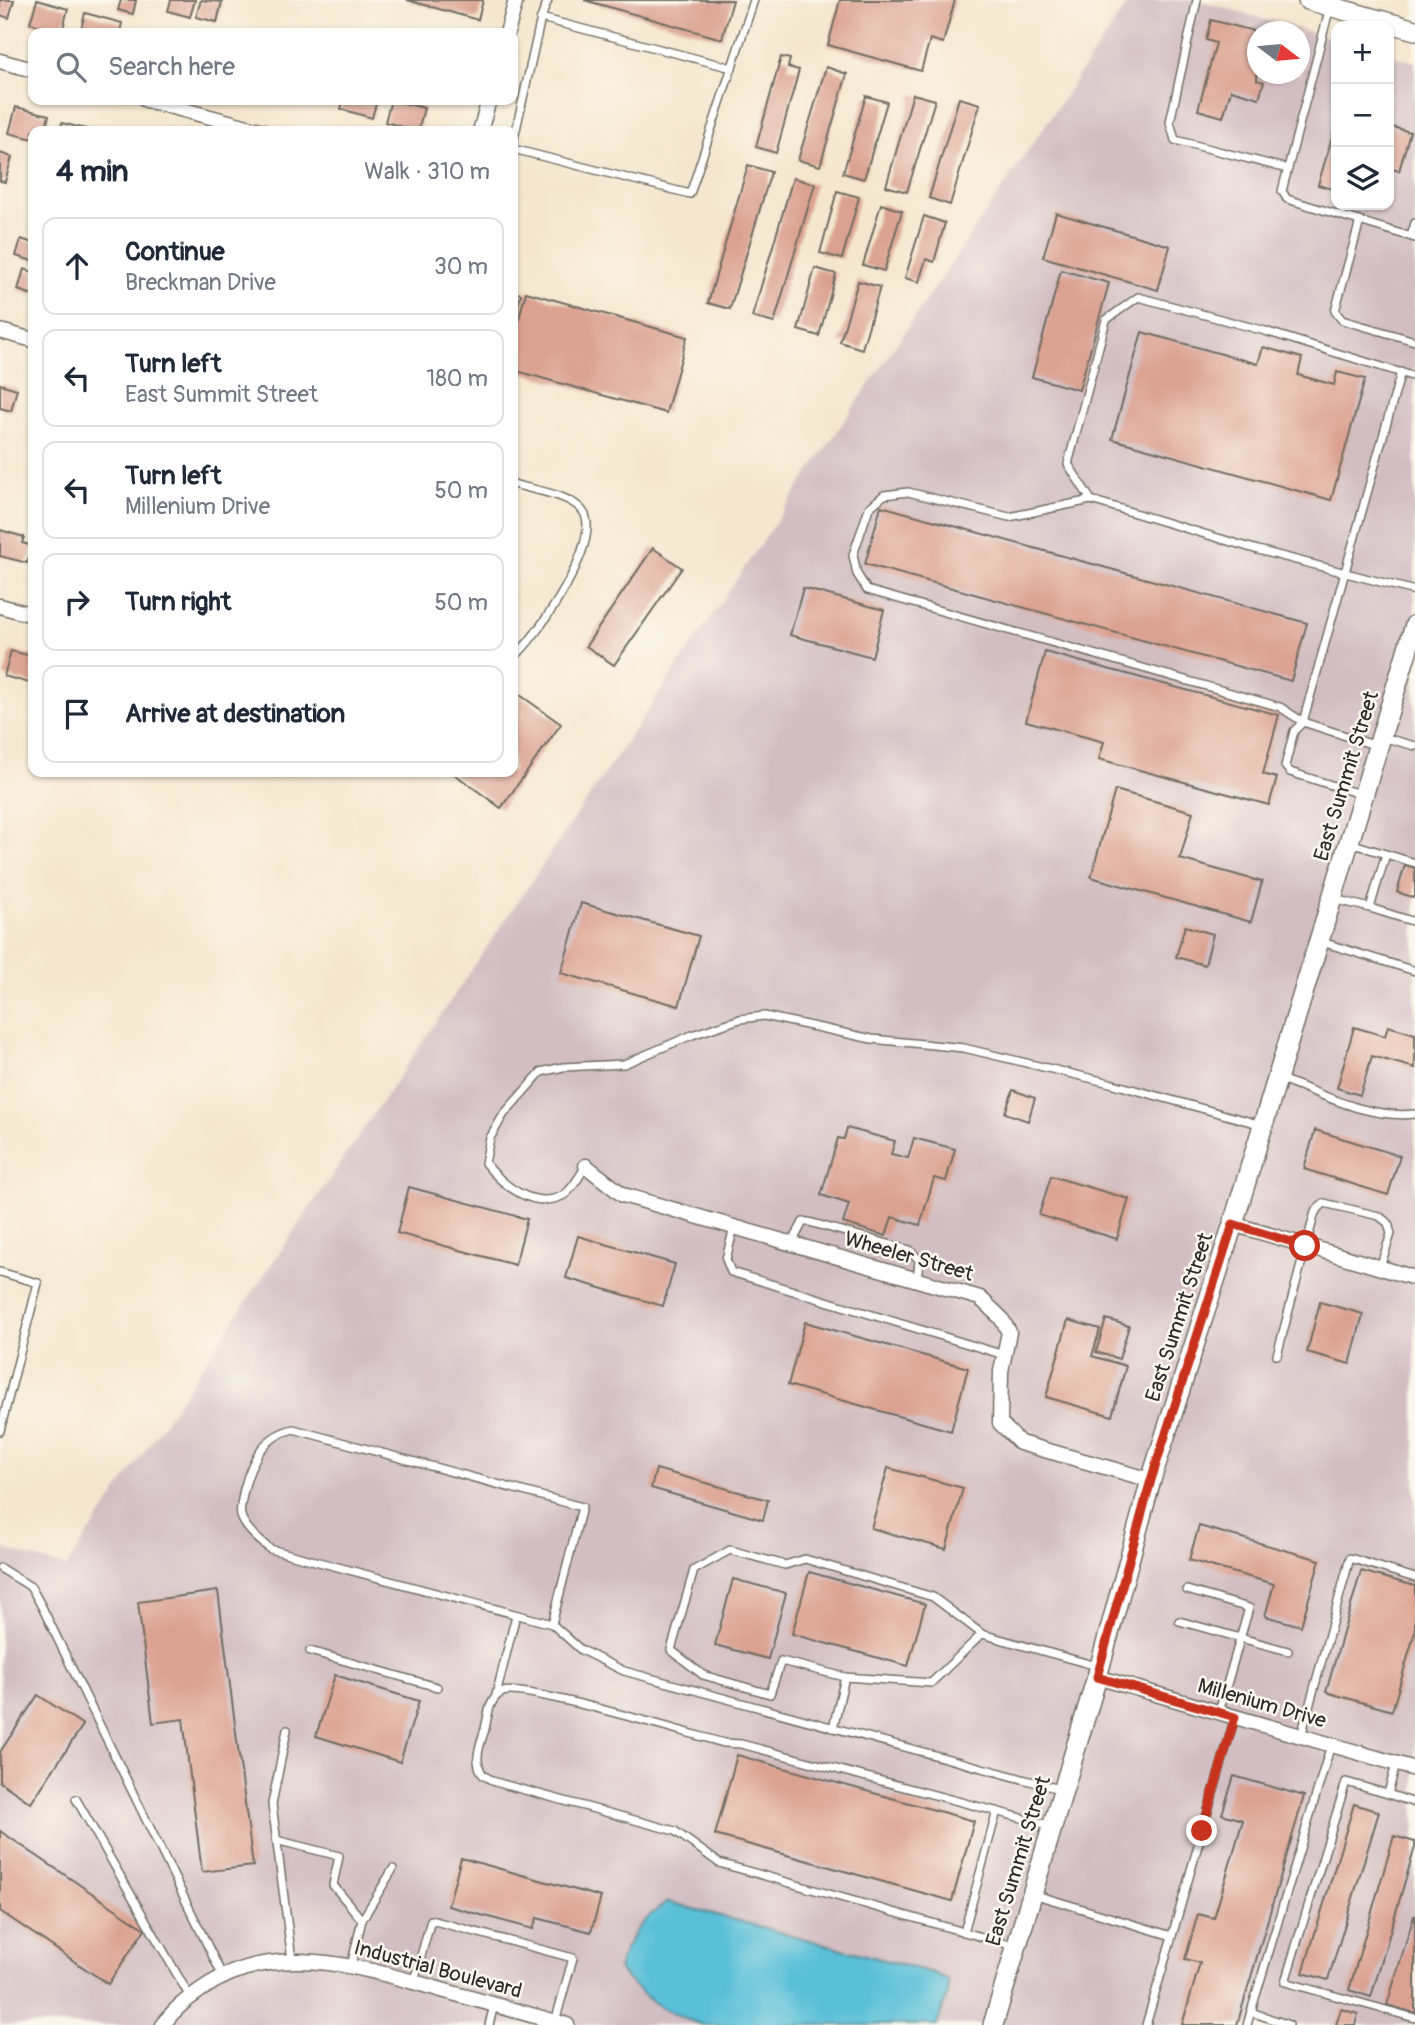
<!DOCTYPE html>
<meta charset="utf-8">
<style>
:root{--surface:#fff;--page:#f6f6f7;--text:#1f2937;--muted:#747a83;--line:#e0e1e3}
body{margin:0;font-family:Pangolin,sans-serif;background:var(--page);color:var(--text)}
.controls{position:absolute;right:21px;top:21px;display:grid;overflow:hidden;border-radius:14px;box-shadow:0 2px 5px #0004}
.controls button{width:63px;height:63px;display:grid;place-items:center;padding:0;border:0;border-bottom:2px solid var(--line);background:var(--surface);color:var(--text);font:35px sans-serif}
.compass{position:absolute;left:1247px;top:21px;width:63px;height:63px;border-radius:50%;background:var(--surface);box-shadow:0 2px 5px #0004;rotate:106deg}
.stop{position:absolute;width:21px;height:21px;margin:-16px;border:5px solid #c8321e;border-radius:50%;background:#fff}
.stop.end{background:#c8321e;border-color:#fff;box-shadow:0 2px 7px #0008}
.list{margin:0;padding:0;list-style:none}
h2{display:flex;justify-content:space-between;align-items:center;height:91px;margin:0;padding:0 28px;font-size:30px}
h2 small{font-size:23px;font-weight:400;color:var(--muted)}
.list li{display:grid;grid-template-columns:46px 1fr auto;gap:21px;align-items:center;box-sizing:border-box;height:98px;margin:0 14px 14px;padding:0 14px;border:2px solid var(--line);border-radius:14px}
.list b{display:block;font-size:26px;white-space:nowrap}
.list p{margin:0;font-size:23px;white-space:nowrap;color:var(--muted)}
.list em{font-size:23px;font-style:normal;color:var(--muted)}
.icon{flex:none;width:38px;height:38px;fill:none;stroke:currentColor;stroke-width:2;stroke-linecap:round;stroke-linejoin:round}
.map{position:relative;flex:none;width:1415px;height:2025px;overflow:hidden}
.search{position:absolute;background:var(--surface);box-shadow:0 2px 5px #0004;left:28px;top:28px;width:490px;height:77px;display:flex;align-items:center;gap:18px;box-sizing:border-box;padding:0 24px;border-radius:14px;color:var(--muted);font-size:26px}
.panel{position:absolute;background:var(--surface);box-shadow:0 2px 5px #0004;left:28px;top:126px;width:490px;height:651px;border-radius:14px}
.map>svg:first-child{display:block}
.industrial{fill:#d2bec2;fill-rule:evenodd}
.water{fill:#5ac0d8;stroke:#427682;stroke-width:2}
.building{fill:#dba291}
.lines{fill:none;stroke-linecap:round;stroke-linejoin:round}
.service-casing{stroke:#726d64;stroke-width:10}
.minor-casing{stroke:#726d64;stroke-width:17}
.tertiary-casing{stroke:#726d64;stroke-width:22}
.service{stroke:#fff;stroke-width:7}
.minor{stroke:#fff;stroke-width:14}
.tertiary{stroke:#fff;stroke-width:19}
.route{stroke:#c8321e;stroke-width:9}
.labels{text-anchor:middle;stroke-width:5;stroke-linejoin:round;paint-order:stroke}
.street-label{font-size:21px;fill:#2b2b2b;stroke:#fbf7ec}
</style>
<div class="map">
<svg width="1415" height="2025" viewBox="0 0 1415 2025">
<rect width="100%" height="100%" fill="#fbf7ec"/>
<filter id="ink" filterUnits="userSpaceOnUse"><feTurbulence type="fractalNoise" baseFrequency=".0143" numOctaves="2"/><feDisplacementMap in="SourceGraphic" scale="14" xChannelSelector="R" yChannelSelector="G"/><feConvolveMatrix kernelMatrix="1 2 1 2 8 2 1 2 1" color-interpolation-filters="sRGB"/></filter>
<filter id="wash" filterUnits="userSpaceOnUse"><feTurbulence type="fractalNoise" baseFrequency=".00686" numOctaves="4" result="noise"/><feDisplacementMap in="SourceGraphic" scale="28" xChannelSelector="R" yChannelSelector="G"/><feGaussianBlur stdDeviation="1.57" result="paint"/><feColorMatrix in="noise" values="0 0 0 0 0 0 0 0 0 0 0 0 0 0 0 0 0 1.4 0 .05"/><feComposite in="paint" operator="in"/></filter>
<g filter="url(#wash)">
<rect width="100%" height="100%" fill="#f5e7cf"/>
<!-- industrial -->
<path class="industrial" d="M1130 0H1198L1336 40V205H1389V55L1415 62V2025H0V1548L66 1567ZM1258 32H1300V74H1258Z"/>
<!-- water -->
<path class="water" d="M668 1902 936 1974 948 1980V1993L937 2025H703C662 2012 647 2001 618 1969 626 1940 642 1918 668 1902Z"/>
<g id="blocks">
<!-- building -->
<g class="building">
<polygon points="0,0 14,0 9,18 0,15"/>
<polygon points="37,0 68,9 62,32 30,23"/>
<polygon points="121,0 136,0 133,14 118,10"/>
<polygon points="171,0 195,0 190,17 168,11"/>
<polygon points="201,0 222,2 217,22 196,17"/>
<polygon points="407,0 483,0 478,20"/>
<polygon points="584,0 733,0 722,39"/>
<polygon points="840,0 955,0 943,43 930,39 921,71 828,45"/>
<polygon points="85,13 122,23 120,33 80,33"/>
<polygon points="1211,20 1258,32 1257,80 1264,82 1259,98 1231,90 1223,117 1198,110 1216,43 1206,40"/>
<polygon points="781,57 790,59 788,67 799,70 776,153 756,147"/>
<polygon points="826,67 847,74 820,166 798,160"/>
<polygon points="913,94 935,100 907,192 886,186"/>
<polygon points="866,96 887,102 864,179 843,173"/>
<polygon points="959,98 980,104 950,205 929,198"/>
<polygon points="344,100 377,100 372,118 341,109"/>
<polygon points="391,100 424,108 418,131 385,122"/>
<polygon points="16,107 49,115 45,131 33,131 33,139 9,133"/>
<polygon points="62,123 90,130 90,131 60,131"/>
<polygon points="1336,124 1336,190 1318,185"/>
<polygon points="1389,126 1410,132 1399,171 1389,168"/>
<polygon points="0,153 12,157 5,182 0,181"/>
<polygon points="748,165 771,172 730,309 708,303"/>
<polygon points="793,178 815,184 774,323 752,317"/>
<polygon points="837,191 859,197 842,259 820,253"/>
<polygon points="881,204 902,211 884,271 863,265"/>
<polygon points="1056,213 1170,246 1158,290 1043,257"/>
<polygon points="924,216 945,223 934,262 926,259 919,282 905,278"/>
<polygon points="21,239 33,243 33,261 16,256"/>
<polygon points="815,268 836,274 819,336 798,330"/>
<polygon points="24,269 33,272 33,295 18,290"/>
<polygon points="1061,270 1109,283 1079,390 1032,377"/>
<polygon points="858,281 880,287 862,349 840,342"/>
<polygon points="513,292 521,294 514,322 513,322"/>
<polygon points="526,292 687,337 666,413 513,370 513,340"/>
<polygon points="1142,332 1258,364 1263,347 1302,358 1298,375 1334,385 1337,372 1365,379 1331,500 1112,439"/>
<polygon points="0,384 17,389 11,411 0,408"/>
<polygon points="881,506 1307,623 1291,681 865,564"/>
<polygon points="0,530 24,537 22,543 33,546 27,563 0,556"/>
<polygon points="653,548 682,568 614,665 586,646"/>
<polygon points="803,588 884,610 872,657 790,635"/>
<polygon points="11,651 33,656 33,684 4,676"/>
<polygon points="1045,652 1279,715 1263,774 1277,778 1269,805 1099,759 1104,742 1026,721"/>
<polygon points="513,690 561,724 501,808 453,773 513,772"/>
<polygon points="1115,790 1193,812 1180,859 1262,882 1251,922 1091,877"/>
<polygon points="1405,865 1415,868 1415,898 1397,892"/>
<polygon points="581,903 699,936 679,1006 561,973"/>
<polygon points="1185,926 1213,934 1205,965 1176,957"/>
<polygon points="1388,1026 1415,1034 1415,1068 1372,1056 1360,1095 1337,1088 1354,1027 1385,1036"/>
<polygon points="1013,1090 1035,1098 1028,1121 1005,1113"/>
<polygon points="847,1128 895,1141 891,1154 908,1158 914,1138 955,1149 946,1181 934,1178 920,1225 892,1217 886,1236 843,1223 849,1204 821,1195 838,1138 844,1139"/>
<polygon points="1315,1130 1400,1156 1388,1195 1304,1169"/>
<polygon points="1051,1176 1129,1199 1117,1239 1039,1215"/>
<polygon points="409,1187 527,1219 515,1265 397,1233"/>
<polygon points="578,1236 675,1264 663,1306 566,1278"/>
<polygon points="1320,1302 1363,1314 1350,1364 1307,1352"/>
<polygon points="1106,1319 1129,1326 1119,1359 1096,1352"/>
<polygon points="1068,1320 1100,1329 1092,1356 1126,1366 1112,1416 1046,1397"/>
<polygon points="805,1322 968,1368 951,1431 788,1385"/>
<polygon points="888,1468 963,1488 946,1549 871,1528"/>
<polygon points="656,1469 768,1500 763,1520 651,1488"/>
<polygon points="1199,1526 1320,1560 1301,1626 1265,1616 1274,1584 1189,1560"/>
<polygon points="1361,1571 1415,1586 1415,1632 1392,1711 1326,1692"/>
<polygon points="809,1572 925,1604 908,1666 792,1634"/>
<polygon points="733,1579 786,1593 768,1659 715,1645"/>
<polygon points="218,1591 253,1866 202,1872 183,1719 153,1723 138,1602"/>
<polygon points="335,1675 419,1701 400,1762 316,1736"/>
<polygon points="38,1695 83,1725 31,1803 0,1782 0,1752"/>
<polygon points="737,1755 974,1821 952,1901 715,1835"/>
<polygon points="1234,1776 1304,1796 1237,2025 1182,2025 1200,1963 1185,1959 1198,1914 1214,1918 1243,1820 1222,1814"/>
<polygon points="1354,1804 1379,1812 1328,1980 1303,1973"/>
<polygon points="0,1831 145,1929 108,1984 0,1911"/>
<polygon points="1394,1836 1415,1842 1415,1847 1371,1997 1349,1990"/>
<polygon points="461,1858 601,1897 591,1932 537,1918 533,1929 448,1906"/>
<polygon points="1414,1916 1415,1916 1415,2013 1387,2005"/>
<polygon points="1341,2009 1358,2014 1355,2025 1336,2025"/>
</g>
</g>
</g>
<g filter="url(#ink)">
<use href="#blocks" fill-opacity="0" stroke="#726d64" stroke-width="2"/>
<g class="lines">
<!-- service casing -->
<g class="service-casing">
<g id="service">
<polyline points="1197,0 1170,122 1175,140 1288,169"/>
<polyline points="1330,7 1282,191 1287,199 1415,238"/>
<polyline points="541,18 732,68"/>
<polyline points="513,143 541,18 548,0"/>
<polyline points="513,149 690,194 754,0"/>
<polyline points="1360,221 1335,311 1342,320 1415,341"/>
<polyline points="1411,236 1415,223"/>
<polyline points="1415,377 1265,331 1138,297 1106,320 1068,464 1091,500 1258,550 1415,591"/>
<path d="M513 484C533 490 568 494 582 510 606 538 536 639 513 658"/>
<polyline points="1091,500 1009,517 908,492 884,495 869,508 853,555 857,574 867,590 1280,707 1303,722 1294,731 1285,766 1290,772 1363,795"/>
<polyline points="1382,737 1415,746"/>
<polyline points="1377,746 1303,722 1401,372"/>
<polyline points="1350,843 1415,863"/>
<polyline points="1386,854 1370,908 1415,922"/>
<polyline points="1334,899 1370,908"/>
<polyline points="1322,942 1415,971"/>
<path d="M1278 1078C1323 1094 1366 1119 1415 1114"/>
<path d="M586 1166C580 1175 571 1192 562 1196 532 1210 502 1184 485 1163L490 1138 504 1114 541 1072 563 1067 624 1064 692 1035 740 1019 764 1016 872 1039 964 1048 1110 1083 1262 1125"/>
<polyline points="734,1227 726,1259 731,1272 1004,1355"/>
<polyline points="792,1243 803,1222 809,1222 910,1250 919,1260 917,1280"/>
<polyline points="0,1272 38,1283 0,1431"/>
<polyline points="1277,1355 1315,1212 1324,1203 1379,1216 1388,1223 1391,1234 1380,1267"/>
<polyline points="0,1568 31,1587 42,1607 223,1977"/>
<polyline points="1187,1590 1249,1608 1219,1712"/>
<polyline points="1179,1621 1288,1651"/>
<path d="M552 1624 270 1549C261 1542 245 1529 241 1516 239 1509 243 1496 244 1489 252 1460 262 1437 293 1429L582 1507 552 1624 581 1650 624 1671 1063 1790"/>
<polyline points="982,1634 933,1597 805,1559 785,1565 730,1550 694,1570 671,1650 703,1675 770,1694 781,1661 845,1677 931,1683 982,1634 1100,1667"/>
<polyline points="310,1651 437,1687"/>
<polyline points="496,1695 516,1615"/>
<polyline points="833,1728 845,1677"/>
<polyline points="287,1730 272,1804 292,1960"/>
<polyline points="1301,1736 1350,1558 1415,1578"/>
<polyline points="1396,1764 1388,1794 1346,1782 1285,1982 1415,2018"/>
<polyline points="1388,1794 1415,1803"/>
<polyline points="76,1799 190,1997"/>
<polyline points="276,1840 339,1856 333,1885 362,1920"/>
<polyline points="1033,1894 1172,1936 1146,2025"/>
<polyline points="964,1932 997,1811"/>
<polyline points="1172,1936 1235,1717"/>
<path d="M1014 1946 719 1863 675 1831 495 1782 483 1775C473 1760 480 1745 485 1729 488 1716 489 1697 503 1692 523 1684 691 1734 724 1743L741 1744 1052 1826"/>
<polyline points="351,1966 362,1920 393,1869"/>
<polyline points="414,1981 431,1920 573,1958 555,2022"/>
<polyline points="1251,2012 1289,2025"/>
<polyline points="489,2025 494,2005"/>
<polyline points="1247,2025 1331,1745"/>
</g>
</g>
<!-- minor casing -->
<g class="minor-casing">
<g id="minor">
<polyline points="507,33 516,0"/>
<polyline points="0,61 33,70"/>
<polyline points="146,100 263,131"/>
<polyline points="480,131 489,100"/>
<polyline points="0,331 33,340"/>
<polyline points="0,606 33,615"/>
<polyline points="586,1166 623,1195 980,1298 1001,1318 1009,1332 1001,1371 1000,1423 1020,1443 1151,1480"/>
<polyline points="1233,1224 1415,1278"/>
<polyline points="1097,1677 1415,1769"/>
<path d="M163 2025C174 2009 186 2000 202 1989 274 1939 361 1967 438 1989 481 2001 524 2013 567 2025"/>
</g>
</g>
<!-- tertiary casing -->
<g class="tertiary-casing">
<g id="tertiary">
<polyline points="1308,0 1415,30"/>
<polyline points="993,2025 1097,1677 1151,1480 1233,1224 1415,625"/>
</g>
</g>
<!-- service -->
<use href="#service" class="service"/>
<!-- minor -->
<use href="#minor" class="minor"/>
<!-- tertiary -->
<use href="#tertiary" class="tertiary"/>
</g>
</g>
<g class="lines" filter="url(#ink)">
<!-- route -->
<polyline class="route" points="1202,1831 1235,1717 1097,1677 1151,1480 1233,1224 1305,1246"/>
</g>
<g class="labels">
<!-- street labels -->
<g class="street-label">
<text transform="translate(1346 776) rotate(-73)" y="7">East Summit Street</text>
<text transform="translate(909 1256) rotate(16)" y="7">Wheeler Street</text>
<text transform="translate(1179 1317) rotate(-72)" y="7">East Summit Street</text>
<text transform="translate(1262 1703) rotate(16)" y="7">Millenium Drive</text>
<text transform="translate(1018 1861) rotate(-73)" y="7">East Summit Street</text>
<text transform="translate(438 1969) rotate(15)" y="7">Industrial Boulevard</text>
</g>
</g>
</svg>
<div class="controls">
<button>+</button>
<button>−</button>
<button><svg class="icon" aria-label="layers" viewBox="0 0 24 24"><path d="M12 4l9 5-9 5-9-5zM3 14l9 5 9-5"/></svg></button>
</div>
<svg class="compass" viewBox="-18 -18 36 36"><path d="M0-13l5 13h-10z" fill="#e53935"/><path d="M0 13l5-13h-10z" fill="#747a83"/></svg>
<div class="stop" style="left:1305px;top:1246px"></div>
<div class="stop end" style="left:1202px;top:1831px"></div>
<div class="search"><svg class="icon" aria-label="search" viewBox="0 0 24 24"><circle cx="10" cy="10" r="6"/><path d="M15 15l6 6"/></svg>Search here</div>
<section class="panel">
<h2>4 min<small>Walk · 310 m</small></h2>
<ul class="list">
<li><svg class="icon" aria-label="ahead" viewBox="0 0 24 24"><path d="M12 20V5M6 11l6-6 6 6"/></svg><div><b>Continue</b><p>Breckman Drive</p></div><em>30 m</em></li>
<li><svg class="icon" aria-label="left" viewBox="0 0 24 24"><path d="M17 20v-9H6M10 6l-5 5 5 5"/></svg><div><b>Turn left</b><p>East Summit Street</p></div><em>180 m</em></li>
<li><svg class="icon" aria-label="left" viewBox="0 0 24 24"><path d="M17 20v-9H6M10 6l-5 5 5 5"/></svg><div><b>Turn left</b><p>Millenium Drive</p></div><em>50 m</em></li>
<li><svg class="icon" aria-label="right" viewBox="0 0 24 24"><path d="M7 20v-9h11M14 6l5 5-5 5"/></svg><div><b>Turn right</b></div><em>50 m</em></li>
<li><svg class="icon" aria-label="arrive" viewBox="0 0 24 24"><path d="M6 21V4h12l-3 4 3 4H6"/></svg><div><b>Arrive at destination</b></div></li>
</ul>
</section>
</div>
